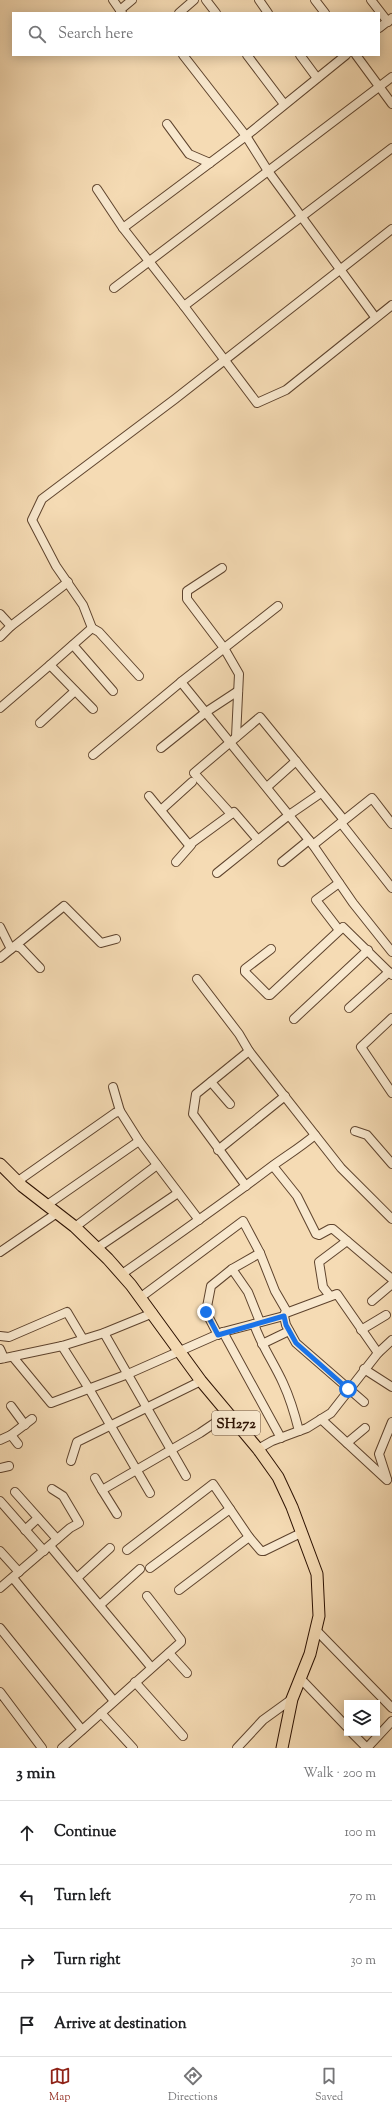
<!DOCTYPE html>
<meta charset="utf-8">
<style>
:root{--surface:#fff;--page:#f2f2f2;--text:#202124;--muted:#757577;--line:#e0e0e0;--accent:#8f2418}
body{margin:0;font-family:"Sorts Mill Goudy",serif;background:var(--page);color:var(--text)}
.controls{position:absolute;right:12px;bottom:12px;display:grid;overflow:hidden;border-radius:0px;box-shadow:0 2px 10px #0003}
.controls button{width:36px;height:36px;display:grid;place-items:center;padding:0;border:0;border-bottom:1px solid var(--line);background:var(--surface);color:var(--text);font:20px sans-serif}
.stop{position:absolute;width:12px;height:12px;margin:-9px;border:3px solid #1a73e8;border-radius:50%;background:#fff}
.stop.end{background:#1a73e8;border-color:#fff;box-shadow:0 1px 4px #0008}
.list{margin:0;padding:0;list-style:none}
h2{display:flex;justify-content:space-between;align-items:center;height:52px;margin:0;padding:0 16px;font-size:17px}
h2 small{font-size:13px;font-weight:400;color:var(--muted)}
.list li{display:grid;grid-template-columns:26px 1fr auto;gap:12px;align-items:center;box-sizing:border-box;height:64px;padding:0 16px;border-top:1px solid var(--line)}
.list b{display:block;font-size:15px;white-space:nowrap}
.list em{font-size:13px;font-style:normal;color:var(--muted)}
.icon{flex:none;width:22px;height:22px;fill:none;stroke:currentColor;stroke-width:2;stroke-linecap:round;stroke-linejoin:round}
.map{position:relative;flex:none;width:392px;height:1748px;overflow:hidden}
.search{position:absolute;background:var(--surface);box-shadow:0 2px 10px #0003;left:12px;right:12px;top:12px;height:44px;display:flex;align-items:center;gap:10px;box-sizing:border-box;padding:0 14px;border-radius:0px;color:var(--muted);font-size:15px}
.sheet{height:308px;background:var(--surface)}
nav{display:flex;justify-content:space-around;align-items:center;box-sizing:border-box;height:56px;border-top:1px solid var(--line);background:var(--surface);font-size:11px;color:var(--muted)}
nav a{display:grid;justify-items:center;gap:2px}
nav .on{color:var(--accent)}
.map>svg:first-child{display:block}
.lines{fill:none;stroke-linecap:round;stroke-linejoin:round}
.minor-casing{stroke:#5e432d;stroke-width:10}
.major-casing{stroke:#2b1000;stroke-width:13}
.minor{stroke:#f8e8ce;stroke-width:8}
.major{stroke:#f5dbb4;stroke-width:11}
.route{stroke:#1a73e8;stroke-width:5}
.labels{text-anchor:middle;stroke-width:3.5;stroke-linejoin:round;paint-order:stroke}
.shield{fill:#f8e8ce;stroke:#68513e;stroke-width:1}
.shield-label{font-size:14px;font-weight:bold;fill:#2b1000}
</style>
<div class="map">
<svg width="392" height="1748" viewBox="0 0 392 1748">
<rect width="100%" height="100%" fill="#f5dbb4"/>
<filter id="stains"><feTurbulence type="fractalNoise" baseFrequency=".005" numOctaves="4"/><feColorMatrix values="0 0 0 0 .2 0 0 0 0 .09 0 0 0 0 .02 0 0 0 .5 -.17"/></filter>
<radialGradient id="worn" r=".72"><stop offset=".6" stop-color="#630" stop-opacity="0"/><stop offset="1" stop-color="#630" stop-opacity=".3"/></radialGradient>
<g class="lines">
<!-- minor casing -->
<g class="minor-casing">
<g id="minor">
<polyline points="113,0 122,13"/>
<polyline points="206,0 216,13"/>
<polyline points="259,0 268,13"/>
<polyline points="315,0 325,13"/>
<polyline points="371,0 388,22"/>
<polyline points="120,10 132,0"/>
<polyline points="179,13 194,0"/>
<polyline points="379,28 392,18"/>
<polyline points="183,55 246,136 268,171 375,317"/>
<polyline points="247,55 284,104"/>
<polyline points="300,55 317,78"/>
<polyline points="356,55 392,104"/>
<polyline points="167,124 189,154 210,163"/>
<polyline points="97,189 123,228 184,306 257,403 286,390 392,305"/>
<polyline points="123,228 246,136 346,55"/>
<polyline points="114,288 392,77"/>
<polyline points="184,306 392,148"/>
<polyline points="222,568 187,591 187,599 224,648 239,674 236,737"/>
<polyline points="278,606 181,682 313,845 353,903 392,952"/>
<polyline points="0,614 11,626"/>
<polyline points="92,628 50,665 93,709"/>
<polyline points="0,637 11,626 68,582"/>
<polyline points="73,645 113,691"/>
<polyline points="139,676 99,632 92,628 83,605 56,566 32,520 42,499 175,399 392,229"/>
<polyline points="0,708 50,665"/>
<polyline points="40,723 75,691"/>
<polyline points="161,748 206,712 238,691"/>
<polyline points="93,755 181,682"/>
<polyline points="267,787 296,761"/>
<polyline points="149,796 189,845 234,812 258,840"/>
<polyline points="161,810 192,782"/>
<polyline points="231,814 194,773 260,717 344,820"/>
<polyline points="341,823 392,888"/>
<polyline points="313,845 372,798 392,824"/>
<polyline points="176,862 191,845"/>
<polyline points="282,862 309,840"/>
<polyline points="217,873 289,815 321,793"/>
<polyline points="0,927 11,949"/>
<polyline points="339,930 316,900 339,883"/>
<polyline points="15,946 21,948 40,968"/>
<polyline points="271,949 245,969 245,972 268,995 270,995 343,927 392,975"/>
<polyline points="0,958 64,906 101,943 116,939"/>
<polyline points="197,979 239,1034 249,1051 341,1168 392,1219"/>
<polyline points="349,1008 389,972"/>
<polyline points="392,1018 361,1047 392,1093"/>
<polyline points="294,1019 368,950"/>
<polyline points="211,1082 230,1104"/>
<polyline points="113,1087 120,1111"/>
<polyline points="355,1131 367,1135 392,1164"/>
<polyline points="218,1150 285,1096"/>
<polyline points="273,1166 297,1196 316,1234 319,1235 330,1229 333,1229 392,1279"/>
<polyline points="18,1181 115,1113 120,1111 139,1141 199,1220"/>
<polyline points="246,1186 193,1114 196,1094 249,1051"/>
<polyline points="47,1205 139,1141"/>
<polyline points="75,1227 157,1165"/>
<polyline points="97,1248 178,1193"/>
<polyline points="0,1252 57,1213"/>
<polyline points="232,1269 248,1292 260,1322"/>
<path d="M122 1274C172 1239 222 1204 271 1167 286 1156 301 1147 315 1135"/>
<polyline points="330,1296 323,1287 319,1262 347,1241"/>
<polyline points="141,1297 243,1221 260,1253 275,1291 286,1310 284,1316 286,1325 296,1343 364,1402"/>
<polyline points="372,1301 392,1284"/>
<polyline points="286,1313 337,1294 378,1353"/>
<path d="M254 1324C261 1345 274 1363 283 1383 290 1398 295 1415 299 1431"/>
<polyline points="361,1330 386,1315"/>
<polyline points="223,1332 281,1438"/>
<polyline points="104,1333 186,1476"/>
<polyline points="218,1335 206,1312 211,1286 232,1269 260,1253"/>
<polyline points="0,1336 9,1337 67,1312 83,1339"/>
<polyline points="262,1344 289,1331"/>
<polyline points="62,1346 88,1387 150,1493"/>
<polyline points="0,1349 4,1358"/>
<polyline points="13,1357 51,1403 128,1374 223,1332 284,1316"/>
<polyline points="0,1359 62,1346 104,1333 153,1313"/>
<polyline points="364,1369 392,1387"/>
<polyline points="11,1406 25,1425"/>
<polyline points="321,1419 387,1480"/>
<polyline points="11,1435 18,1444"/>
<polyline points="0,1440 11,1435 32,1419"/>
<polyline points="347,1443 365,1428"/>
<polyline points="258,1449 272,1441 307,1428 331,1413 378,1353 392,1340"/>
<polyline points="71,1461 77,1442 201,1381"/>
<polyline points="0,1468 9,1466"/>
<polyline points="95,1478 102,1490"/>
<polyline points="387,1479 379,1454 392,1422"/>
<polyline points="15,1492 57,1539"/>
<polyline points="0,1501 44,1551"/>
<polyline points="117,1514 102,1490 200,1433 228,1414"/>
<polyline points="25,1530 38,1518"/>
<polyline points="50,1546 151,1667"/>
<polyline points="127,1550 213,1484 249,1537 261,1551 264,1551 301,1533"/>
<polyline points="0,1551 19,1572"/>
<polyline points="150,1568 230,1509"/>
<polyline points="13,1578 114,1701"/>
<polyline points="77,1578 110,1548"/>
<polyline points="0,1588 70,1528 79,1523 63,1496 52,1489"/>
<polyline points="179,1590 249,1537"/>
<polyline points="100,1605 140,1569"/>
<polyline points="0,1628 82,1730"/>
<polyline points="316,1630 392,1708"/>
<polyline points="169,1653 187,1673"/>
<polyline points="300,1678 347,1727"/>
<polyline points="135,1682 183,1736"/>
<polyline points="0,1692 42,1748"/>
<polyline points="101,1713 133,1748"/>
<polyline points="352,1733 367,1748"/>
<polyline points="62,1748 181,1642 181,1640 147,1596"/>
<polyline points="237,1748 263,1720 292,1699"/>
<polyline points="367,1748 392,1721"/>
</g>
</g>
<!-- major casing -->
<g class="major-casing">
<polyline id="major" points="0,1164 22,1186 75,1227 108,1259 131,1285 201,1381 258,1449 278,1477 292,1507 317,1574 319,1616 310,1654 292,1699 282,1748"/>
</g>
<!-- minor -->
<use href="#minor" class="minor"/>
<!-- major -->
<use href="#major" class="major"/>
</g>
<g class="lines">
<!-- route -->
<polyline class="route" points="206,1312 218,1335 284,1316 286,1325 296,1343 348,1389"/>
</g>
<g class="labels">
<!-- shield labels -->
<rect class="shield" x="212" y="1411" width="48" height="24" rx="3"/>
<g class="shield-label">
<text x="236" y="1428">SH272</text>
</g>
</g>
<rect width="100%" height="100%" filter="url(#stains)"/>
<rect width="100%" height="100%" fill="url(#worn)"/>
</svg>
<div class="controls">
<button><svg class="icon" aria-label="layers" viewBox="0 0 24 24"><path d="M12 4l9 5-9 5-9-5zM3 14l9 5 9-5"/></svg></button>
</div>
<div class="stop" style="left:348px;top:1389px"></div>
<div class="stop end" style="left:206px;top:1312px"></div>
<div class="search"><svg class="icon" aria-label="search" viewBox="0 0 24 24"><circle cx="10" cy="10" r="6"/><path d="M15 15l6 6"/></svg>Search here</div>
</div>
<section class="sheet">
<h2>3 min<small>Walk · 200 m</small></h2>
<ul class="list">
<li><svg class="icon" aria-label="ahead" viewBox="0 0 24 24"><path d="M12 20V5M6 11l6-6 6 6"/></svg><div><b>Continue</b></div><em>100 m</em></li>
<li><svg class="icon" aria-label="left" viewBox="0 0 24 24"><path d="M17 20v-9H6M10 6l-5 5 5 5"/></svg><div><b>Turn left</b></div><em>70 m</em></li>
<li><svg class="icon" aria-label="right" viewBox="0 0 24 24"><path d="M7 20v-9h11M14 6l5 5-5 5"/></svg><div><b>Turn right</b></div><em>30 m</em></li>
<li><svg class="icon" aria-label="arrive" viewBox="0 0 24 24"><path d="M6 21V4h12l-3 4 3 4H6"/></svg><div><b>Arrive at destination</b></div></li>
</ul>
</section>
<nav>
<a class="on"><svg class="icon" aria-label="map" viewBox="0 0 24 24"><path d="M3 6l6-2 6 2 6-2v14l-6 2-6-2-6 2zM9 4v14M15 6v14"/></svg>Map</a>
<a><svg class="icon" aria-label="directions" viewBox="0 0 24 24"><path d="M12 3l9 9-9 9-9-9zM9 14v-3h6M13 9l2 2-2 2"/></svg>Directions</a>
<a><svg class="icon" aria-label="saved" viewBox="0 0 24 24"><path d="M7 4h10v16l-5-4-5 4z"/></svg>Saved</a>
</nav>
